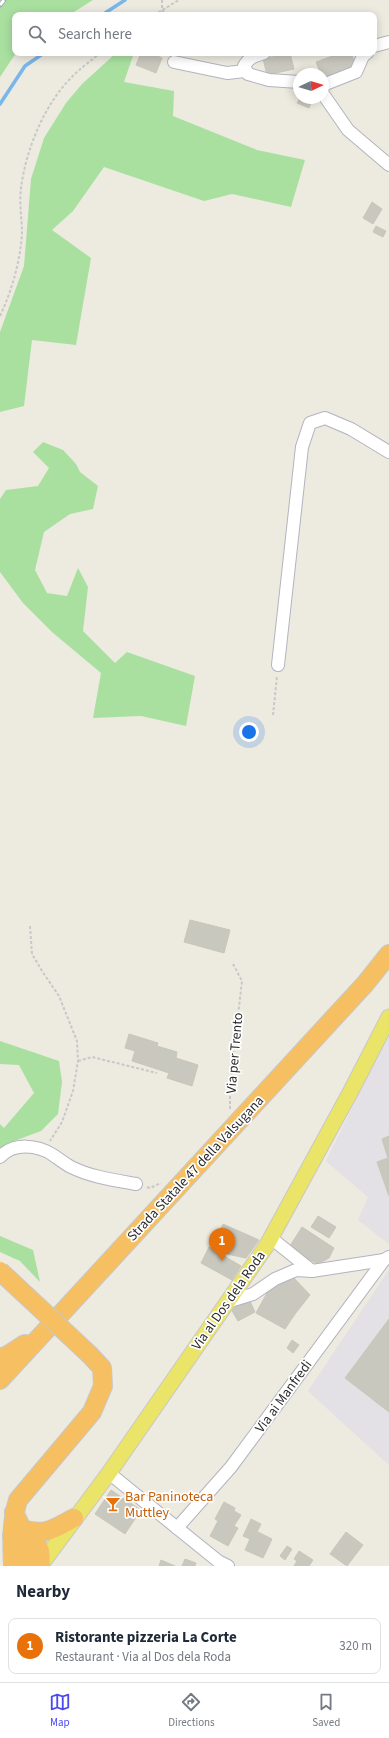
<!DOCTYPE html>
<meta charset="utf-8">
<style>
:root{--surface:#fff;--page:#f6f6f7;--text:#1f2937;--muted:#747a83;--line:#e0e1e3;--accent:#4b49f0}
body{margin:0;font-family:"Source Sans 3",sans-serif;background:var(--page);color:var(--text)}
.compass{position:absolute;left:293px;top:68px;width:36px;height:36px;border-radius:50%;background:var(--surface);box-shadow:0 2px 10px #0003;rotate:86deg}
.you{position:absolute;left:249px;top:732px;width:14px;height:14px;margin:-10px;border:3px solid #fff;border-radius:50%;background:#1a73e8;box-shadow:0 0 0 6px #1a73e833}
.badge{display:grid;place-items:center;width:26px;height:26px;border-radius:50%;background:var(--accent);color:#fff;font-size:13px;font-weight:700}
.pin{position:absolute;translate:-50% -33px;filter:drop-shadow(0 1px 2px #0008)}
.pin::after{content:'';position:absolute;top:21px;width:14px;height:12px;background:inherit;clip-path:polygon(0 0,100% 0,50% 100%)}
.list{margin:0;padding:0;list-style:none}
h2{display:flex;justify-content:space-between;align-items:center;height:52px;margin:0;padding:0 16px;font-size:17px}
h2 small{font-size:13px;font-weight:400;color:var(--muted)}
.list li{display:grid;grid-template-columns:26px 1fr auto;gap:12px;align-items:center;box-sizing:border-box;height:56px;margin:0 8px 8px;padding:0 8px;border:1px solid var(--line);border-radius:8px}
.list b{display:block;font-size:15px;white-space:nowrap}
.list p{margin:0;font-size:13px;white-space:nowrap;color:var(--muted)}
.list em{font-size:13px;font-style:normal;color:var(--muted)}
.icon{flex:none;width:22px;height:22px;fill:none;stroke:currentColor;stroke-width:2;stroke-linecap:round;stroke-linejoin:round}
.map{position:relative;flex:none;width:389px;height:1566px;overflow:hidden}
.search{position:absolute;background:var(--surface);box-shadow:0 2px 10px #0003;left:12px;right:12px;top:12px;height:44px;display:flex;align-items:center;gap:10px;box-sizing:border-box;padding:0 14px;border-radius:8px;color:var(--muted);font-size:15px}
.sheet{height:116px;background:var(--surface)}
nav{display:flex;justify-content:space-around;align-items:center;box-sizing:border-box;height:56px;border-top:1px solid var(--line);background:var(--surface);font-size:11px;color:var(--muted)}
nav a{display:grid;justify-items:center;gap:2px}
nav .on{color:var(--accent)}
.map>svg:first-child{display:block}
.industrial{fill:#e3e0e6}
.green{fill:#a9e0a0}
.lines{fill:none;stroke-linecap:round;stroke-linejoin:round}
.stream{stroke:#79b6e9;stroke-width:3.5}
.building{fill:#c9c8be;stroke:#c9c6b9}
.minor-casing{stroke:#b3b3bf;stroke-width:14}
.major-casing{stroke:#c8c8c8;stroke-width:17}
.highway-casing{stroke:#c8c8c8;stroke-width:20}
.path{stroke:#c8c8c8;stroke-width:2;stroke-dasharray:3 2;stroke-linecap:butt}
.minor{stroke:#fff;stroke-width:12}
.major{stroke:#eae468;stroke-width:15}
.highway{stroke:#f6bf62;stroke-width:18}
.rail-casing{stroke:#a3a2b5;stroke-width:4.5}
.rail{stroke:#fff;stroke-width:3;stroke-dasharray:9;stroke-linecap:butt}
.highway-bridge-casing{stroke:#c8c8c8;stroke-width:20;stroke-linecap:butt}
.highway-bridge{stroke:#f6bf62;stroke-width:18}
.labels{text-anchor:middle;stroke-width:3.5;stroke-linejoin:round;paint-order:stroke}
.street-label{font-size:14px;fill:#2c2c2c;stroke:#fff}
.food-label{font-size:14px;fill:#c56008;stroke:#fff;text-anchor:start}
</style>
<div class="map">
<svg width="389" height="1566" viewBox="0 0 389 1566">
<rect width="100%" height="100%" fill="#edeae0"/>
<!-- industrial -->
<g class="industrial">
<polygon points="389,1032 389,1244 358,1220 368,1197 326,1161"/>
<polygon points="389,1270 389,1465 308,1391"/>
</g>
<!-- green -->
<g class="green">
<polygon points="0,0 93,0 69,15 15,15 16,53 0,77"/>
<polygon points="134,53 124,82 174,91 173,116 257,150 305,160 291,207 232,194 204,201 104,167 73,211 52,230 91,258 76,345 32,340 24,406 0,412 0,332 24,266 31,179 44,138 66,103 82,84 115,54"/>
<polygon points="43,442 63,450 76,464 80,472 98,486 93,509 70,514 44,532 35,570 47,593 67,596 78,568 88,587 83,631 115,663 127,652 195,676 186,726 141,716 93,718 101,673 52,632 23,603 0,572 0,499 6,490 38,486 49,468 33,452"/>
<polygon points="0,1041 59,1061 62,1082 58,1114 41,1131 6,1144 0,1153 0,1124 4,1128 34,1093 19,1065 0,1064"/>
<polygon points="0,1236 33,1250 40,1282 20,1261 0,1252"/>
</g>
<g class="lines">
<!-- stream -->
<g class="stream">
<polyline points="102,15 125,0"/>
<polyline points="0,104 25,66 44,53"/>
</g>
</g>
<!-- building -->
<g class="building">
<polygon points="141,53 150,53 162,58 156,73 136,65"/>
<polygon points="290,53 294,69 267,75 263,59"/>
<polygon points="341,53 351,53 356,66 323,79 323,74 321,74 316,62"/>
<polygon points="300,98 313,98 309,108 297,103"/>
<polygon points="372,202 382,209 373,224 363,218"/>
<polygon points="376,226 386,231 383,237 373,232"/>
<polygon points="190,920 230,930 224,953 184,942"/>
<polygon points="129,1034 158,1043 157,1046 177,1052 176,1058 198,1065 192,1086 167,1078 169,1073 132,1061 135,1051 125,1048"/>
<polygon points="389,1136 389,1196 377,1162 388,1158 382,1139"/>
<polygon points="318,1216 336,1227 329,1238 311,1227"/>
<polygon points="223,1224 259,1240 246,1258 227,1254 215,1241"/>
<polygon points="302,1227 334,1248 329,1258 318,1264 288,1249"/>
<polygon points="209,1247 241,1266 232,1280 201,1263"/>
<polygon points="293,1277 310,1295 295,1314 285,1329 256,1313 267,1293 274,1285"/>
<polygon points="249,1299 255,1312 238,1321 231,1309"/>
<polygon points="389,1319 389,1412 345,1378"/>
<polygon points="292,1340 299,1345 293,1353 287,1348"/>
<polygon points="111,1490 141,1510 125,1534 95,1514"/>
<polygon points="224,1502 235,1508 234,1511 241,1515 234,1526 238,1528 228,1546 210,1536 218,1521 215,1519"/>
<polygon points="251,1519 261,1524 257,1532 254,1530 250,1539 243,1536"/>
<polygon points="254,1530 272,1539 263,1558 245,1550"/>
<polygon points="346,1532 363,1545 347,1566 330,1554"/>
<polygon points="287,1546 292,1549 285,1560 280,1556"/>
<polygon points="299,1551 313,1560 309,1566 294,1566 297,1561 294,1559"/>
<polygon points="185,1559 196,1563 195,1566 182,1566"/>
<polygon points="161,1560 175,1566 159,1566"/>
</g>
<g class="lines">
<!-- minor casing -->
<g class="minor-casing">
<g id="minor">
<polyline points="374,46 389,42"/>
<path d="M264 53C255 56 249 57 244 66L248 74 269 80 299 82"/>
<polyline points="174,62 227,73 245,71"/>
<polyline points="323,85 356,72 363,56 367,53"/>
<polyline points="323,94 348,130 389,165"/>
<polyline points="278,665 302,447 310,423 325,418 351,429 389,452"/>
<path d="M0 1157C14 1142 38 1145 53 1155 59 1159 65 1164 71 1167 91 1177 114 1180 136 1184"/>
<polyline points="271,1238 312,1271"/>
<polyline points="227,1302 253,1294 275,1279 296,1270 312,1271 384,1260"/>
<polyline points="109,1473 218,1561 228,1566"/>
<polyline points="177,1528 231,1467 384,1260 389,1257"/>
</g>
</g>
<!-- major casing -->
<g class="major-casing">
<polyline id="major" points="40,1566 109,1473 267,1245 352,1089 389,1017"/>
</g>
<!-- highway casing -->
<g class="highway-casing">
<g id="highway">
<polyline points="0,1358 8,1355 25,1344"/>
<polyline points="0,1380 365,984 389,954"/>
<path d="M22 1529C46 1536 53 1529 74 1518"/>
<path d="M12 1536C20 1552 24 1558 41 1565L40 1551 34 1538 22 1529 14 1512"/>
<path d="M13 1566C12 1543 11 1522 18 1500L92 1412 103 1386 102 1368 90 1355"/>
</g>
</g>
<!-- path -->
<g class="path">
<polyline points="162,0 162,10 166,15"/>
<polyline points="154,15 179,0"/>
<path d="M0 316C12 290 20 262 22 234 22 219 19 203 21 188 26 149 45 102 74 75 82 67 92 60 100 53"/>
<polyline points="273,715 277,676"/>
<polyline points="30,926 32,954 42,971 59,996 77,1041 78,1061 73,1091 62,1122 50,1141"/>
<polyline points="78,1061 92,1057 157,1073"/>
<polyline points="230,1109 230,1084 242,981 232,962"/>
<polyline points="147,1187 150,1188 161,1183"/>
</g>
<!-- minor -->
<use href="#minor" class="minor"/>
<!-- major -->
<use href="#major" class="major"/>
<!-- highway -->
<use href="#highway" class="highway"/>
<!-- rail casing -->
<g class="rail-casing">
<polyline id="rail" points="0,5 4,0"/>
</g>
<!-- rail -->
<use href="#rail" class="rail"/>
<!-- highway-bridge casing -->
<g class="highway-bridge-casing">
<polyline id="highway-bridge" points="0,1271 90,1355"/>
</g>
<!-- highway-bridge -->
<use href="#highway-bridge" class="highway-bridge"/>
</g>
<!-- icons -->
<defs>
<g id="bar-bare" transform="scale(1.2)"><path d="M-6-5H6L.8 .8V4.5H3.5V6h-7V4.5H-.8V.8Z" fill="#e8710a" stroke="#fff" stroke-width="2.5" paint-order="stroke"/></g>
</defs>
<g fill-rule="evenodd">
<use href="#bar-bare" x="113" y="1504"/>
</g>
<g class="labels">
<!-- street labels -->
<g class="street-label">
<text transform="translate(234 1053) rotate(-85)" y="5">Via per Trento</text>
<text transform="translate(195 1168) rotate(-47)" y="5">Strada Statale 47 della Valsugana</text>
<text transform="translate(228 1300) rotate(-55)" y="5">Via al Dos dela Roda</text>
<text transform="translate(283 1396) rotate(-54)" y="5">Via ai Manfredi</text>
</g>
<!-- food labels -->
<g class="food-label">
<text x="125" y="1501">Bar Paninoteca<tspan x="125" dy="16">Muttley</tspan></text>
</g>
</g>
</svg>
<svg class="compass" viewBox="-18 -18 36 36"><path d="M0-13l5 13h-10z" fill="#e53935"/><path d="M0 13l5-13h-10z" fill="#747a83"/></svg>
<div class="you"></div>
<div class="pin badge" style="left:222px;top:1261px;background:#e8710a">1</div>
<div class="search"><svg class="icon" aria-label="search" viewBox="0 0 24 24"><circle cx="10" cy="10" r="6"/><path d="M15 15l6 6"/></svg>Search here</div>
</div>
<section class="sheet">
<h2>Nearby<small></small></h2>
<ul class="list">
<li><span class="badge" style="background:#e8710a">1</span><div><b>Ristorante pizzeria La Corte</b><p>Restaurant · Via al Dos dela Roda</p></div><em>320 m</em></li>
</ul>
</section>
<nav>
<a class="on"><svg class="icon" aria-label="map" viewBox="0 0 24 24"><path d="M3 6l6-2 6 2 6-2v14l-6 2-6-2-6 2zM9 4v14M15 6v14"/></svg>Map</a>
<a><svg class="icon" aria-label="directions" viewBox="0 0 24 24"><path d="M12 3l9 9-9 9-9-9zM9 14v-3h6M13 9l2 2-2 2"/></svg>Directions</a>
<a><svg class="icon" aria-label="saved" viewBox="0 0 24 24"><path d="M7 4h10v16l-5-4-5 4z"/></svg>Saved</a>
</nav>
